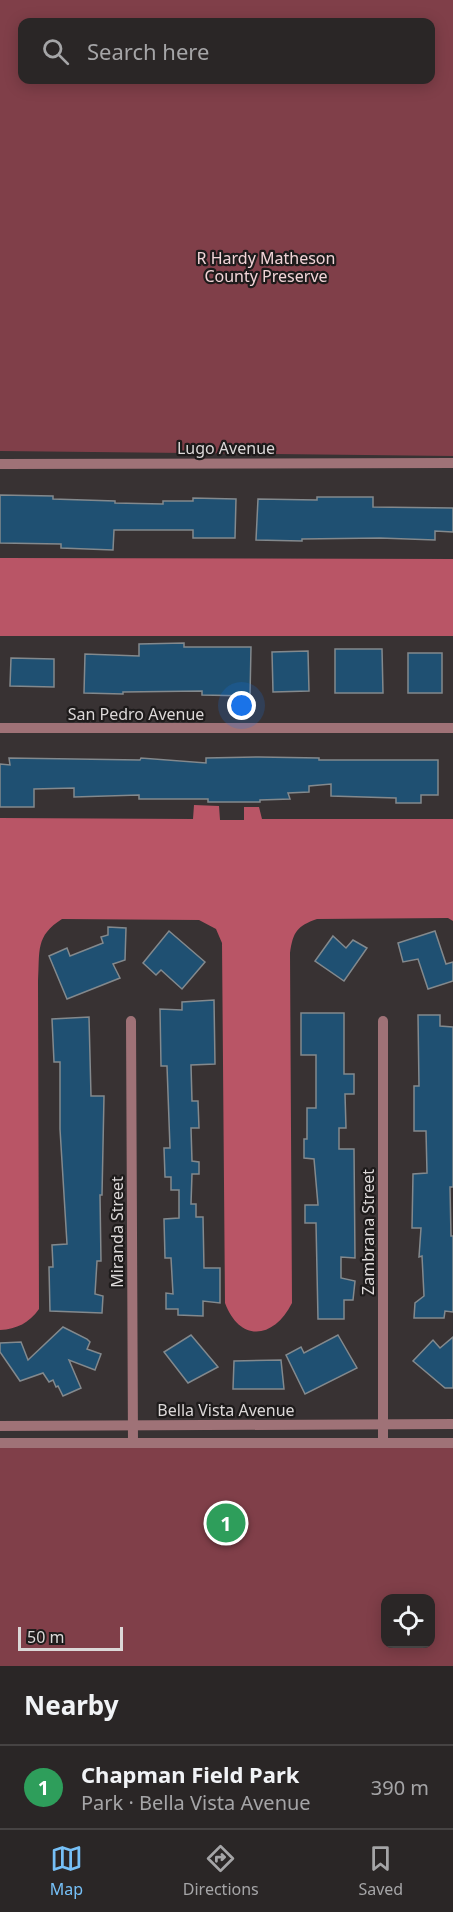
<!DOCTYPE html>
<meta charset="utf-8">
<style>
:root{--surface:#2a2626;--page:#322e2e;--text:#f1f3f6;--muted:#a5a5a7;--line:#464343;--accent:#76c0f7}
body{margin:0;font-family:"Noto Sans",sans-serif;background:var(--page);color:var(--text)}
.controls{position:absolute;right:18px;bottom:18px;display:grid;overflow:hidden;border-radius:12px;box-shadow:0 3px 15px #0003}
.controls button{width:54px;height:54px;display:grid;place-items:center;padding:0;border:0;border-bottom:2px solid var(--line);background:var(--surface);color:var(--text);font:30px sans-serif}
.scale{position:absolute;left:18px;bottom:15px;width:105px;box-sizing:border-box;padding-left:6px;border:3px solid #dcd8d8;border-top:0;font-size:16px;line-height:21px;white-space:nowrap;color:#dcd8d8;-webkit-text-stroke:4px #1e1b1b;paint-order:stroke}
.you{position:absolute;left:242px;top:706px;width:21px;height:21px;margin:-15px;border:4px solid #fff;border-radius:50%;background:#1a73e8;box-shadow:0 0 0 9px #1a73e833}
.badge{display:grid;place-items:center;width:39px;height:39px;border-radius:50%;background:var(--accent);color:#fff;font-size:20px;font-weight:700}
.pin{position:absolute;translate:-50% -50%;border:3px solid #fff;box-shadow:0 2px 6px #0006}
.list{margin:0;padding:0;list-style:none}
h2{display:flex;justify-content:space-between;align-items:center;height:78px;margin:0;padding:0 24px;font-size:26px}
h2 small{font-size:20px;font-weight:400;color:var(--muted)}
.list li{display:grid;grid-template-columns:39px 1fr auto;gap:18px;align-items:center;box-sizing:border-box;height:84px;padding:0 24px;border-top:2px solid var(--line)}
.list b{display:block;font-size:22px;white-space:nowrap}
.list p{margin:0;font-size:20px;white-space:nowrap;color:var(--muted)}
.list em{font-size:20px;font-style:normal;color:var(--muted)}
.icon{flex:none;width:33px;height:33px;fill:none;stroke:currentColor;stroke-width:2;stroke-linecap:round;stroke-linejoin:round}
.map{position:relative;flex:none;width:453px;height:1666px;overflow:hidden}
.search{position:absolute;background:var(--surface);box-shadow:0 3px 15px #0003;left:18px;right:18px;top:18px;height:66px;display:flex;align-items:center;gap:15px;box-sizing:border-box;padding:0 21px;border-radius:12px;color:var(--muted);font-size:22px}
.sheet{height:162px;background:var(--surface)}
nav{display:flex;justify-content:space-around;align-items:center;box-sizing:border-box;height:84px;border-top:2px solid var(--line);background:var(--surface);font-size:16px;color:var(--muted)}
nav a{display:grid;justify-items:center;gap:3px}
nav .on{color:var(--accent)}
.map>svg:first-child{display:block}
.green{fill:#803f49;fill-rule:evenodd}
.water{fill:#b95566}
.building{fill:#1f5072;stroke:#83898d;stroke-width:1.5}
.lines{fill:none;stroke-linecap:round;stroke-linejoin:round}
.minor{stroke:#9f7277;stroke-width:10}
.labels{text-anchor:middle;stroke-width:4.5;stroke-linejoin:round;paint-order:stroke}
.park-label{font-size:16px;fill:#f1d4d7;stroke:#1e1b1b}
.street-label{font-size:16px;fill:#dcd8d8;stroke:#1e1b1b}
</style>
<div class="map">
<svg width="453" height="1666" viewBox="0 0 453 1666">
<rect width="100%" height="100%" fill="#383233"/>
<!-- green -->
<g class="green">
<path d="M0 0H453V456L0 451ZM430 22V80H22V22Z"/>
<path d="M0 1445 453 1448V1666H0ZM386 1598H430V1644H386Z"/>
</g>
<!-- water -->
<g class="water">
<polygon points="0,558 453,559 453,636 0,636"/>
<path d="M194 805 219 806 220 820H244V807H259L262 819H453V921L448 918 317 919C297 926 293 932 290 953L292 1303C274 1339 240 1343 225 1303L222 943 216 929 199 920 62 919C35 936 40 951 38 981L39 1309C29 1323 17 1329 0 1330V818L193 819Z"/>
</g>
<!-- building -->
<g class="building">
<polygon points="0,495 53,496 53,499 115,501 115,503 163,504 163,501 193,501 193,498 236,499 235,538 193,538 193,530 114,530 113,550 61,548 61,544 0,543"/>
<polygon points="317,497 373,497 373,507 453,508 453,532 435,531 435,540 380,538 302,539 302,541 256,540 258,499 317,500"/>
<polygon points="184,643 184,647 251,647 250,696 202,695 202,691 123,692 123,694 84,693 85,654 139,656 139,644"/>
<polygon points="335,649 382,649 383,693 335,693"/>
<polygon points="308,651 309,691 273,692 272,652"/>
<rect x="408" y="653" width="34" height="40"/>
<polygon points="11,658 54,659 54,687 10,686"/>
<polygon points="259,757 319,758 319,760 438,760 438,795 421,795 421,803 396,803 396,798 331,796 331,784 309,786 309,792 288,793 290,799 260,800 260,802 208,802 208,799 139,799 139,795 74,797 74,788 34,789 34,807 0,807 0,764 10,765 9,758 140,760 141,758 206,763 206,758"/>
<polygon points="108,927 126,928 125,960 113,964 120,978 67,999 49,956 67,948 70,956 103,943 101,937 108,935"/>
<polygon points="169,931 205,962 182,989 161,970 156,975 143,963"/>
<polygon points="435,931 446,964 453,962 453,981 428,989 418,959 403,962 398,943"/>
<polygon points="333,936 346,948 353,940 367,948 344,981 315,961"/>
<polygon points="214,1000 215,1064 191,1065 192,1101 198,1101 199,1128 191,1128 192,1161 199,1162 199,1174 192,1174 191,1204 196,1204 196,1217 203,1217 204,1268 220,1268 220,1303 203,1301 203,1316 178,1315 178,1309 166,1309 166,1293 173,1294 171,1258 165,1258 164,1219 179,1218 179,1190 171,1190 171,1177 165,1177 164,1148 170,1148 167,1066 161,1066 160,1009 182,1010 182,1002"/>
<polygon points="301,1013 344,1013 344,1074 354,1074 354,1094 345,1094 346,1128 339,1128 339,1149 354,1149 355,1258 341,1257 341,1278 355,1281 353,1300 344,1300 344,1319 318,1319 316,1223 305,1223 305,1205 318,1205 314,1159 304,1158 304,1139 307,1139 307,1108 316,1108 316,1055 301,1055"/>
<polygon points="418,1015 440,1015 440,1026 453,1027 453,1187 450,1187 451,1236 453,1236 453,1312 445,1311 444,1318 414,1318 415,1303 424,1296 422,1256 419,1257 421,1228 412,1228 413,1174 427,1173 426,1131 414,1131 414,1086 419,1086"/>
<polygon points="89,1017 91,1096 104,1096 102,1195 100,1195 101,1261 97,1261 95,1294 103,1296 102,1313 50,1311 49,1267 53,1267 52,1245 67,1244 60,1129 60,1062 54,1062 52,1019"/>
<polygon points="63,1327 87,1339 90,1342 87,1349 101,1354 95,1370 69,1360 81,1388 63,1396 58,1386 56,1387 53,1380 49,1382 43,1373 20,1381 0,1352 0,1343 21,1342 28,1360"/>
<polygon points="191,1335 218,1367 188,1383 164,1352"/>
<polygon points="338,1335 357,1368 305,1394 286,1355 301,1347 304,1353"/>
<polygon points="453,1337 453,1388 445,1388 413,1361 433,1340 440,1348"/>
<polygon points="281,1360 284,1389 233,1389 234,1361"/>
</g>
<g class="lines">
<!-- minor -->
<g class="minor">
<polyline points="0,464 453,463"/>
<polyline points="0,728 453,728"/>
<polyline points="131,1021 133,1443"/>
<polyline points="383,1021 383,1443"/>
<polyline points="0,1426 453,1424"/>
<polyline points="0,1443 453,1443"/>
</g>
</g>
<g class="labels">
<!-- park labels -->
<g class="park-label">
<text x="266" y="264">R Hardy Matheson<tspan x="266" dy="18">County Preserve</tspan></text>
</g>
<!-- street labels -->
<g class="street-label">
<text x="226" y="454">Lugo Avenue</text>
<text x="136" y="720">San Pedro Avenue</text>
<text transform="translate(117 1232) rotate(-90)" y="6">Miranda Street</text>
<text transform="translate(368 1232) rotate(-90)" y="6">Zambrana Street</text>
<text x="226" y="1416">Bella Vista Avenue</text>
</g>
</g>
</svg>
<div class="controls">
<button><svg class="icon" aria-label="locate" viewBox="0 0 24 24"><circle cx="12" cy="12" r="6"/><path d="M12 2v4M12 18v4M2 12h4M18 12h4"/></svg></button>
</div>
<div class="scale">50 m</div>
<div class="you"></div>
<div class="pin badge" style="left:226px;top:1523px;background:#2e9e5b">1</div>
<div class="search"><svg class="icon" aria-label="search" viewBox="0 0 24 24"><circle cx="10" cy="10" r="6"/><path d="M15 15l6 6"/></svg>Search here</div>
</div>
<section class="sheet">
<h2>Nearby<small></small></h2>
<ul class="list">
<li><span class="badge" style="background:#2e9e5b">1</span><div><b>Chapman Field Park</b><p>Park · Bella Vista Avenue</p></div><em>390 m</em></li>
</ul>
</section>
<nav>
<a class="on"><svg class="icon" aria-label="map" viewBox="0 0 24 24"><path d="M3 6l6-2 6 2 6-2v14l-6 2-6-2-6 2zM9 4v14M15 6v14"/></svg>Map</a>
<a><svg class="icon" aria-label="directions" viewBox="0 0 24 24"><path d="M12 3l9 9-9 9-9-9zM9 14v-3h6M13 9l2 2-2 2"/></svg>Directions</a>
<a><svg class="icon" aria-label="saved" viewBox="0 0 24 24"><path d="M7 4h10v16l-5-4-5 4z"/></svg>Saved</a>
</nav>
